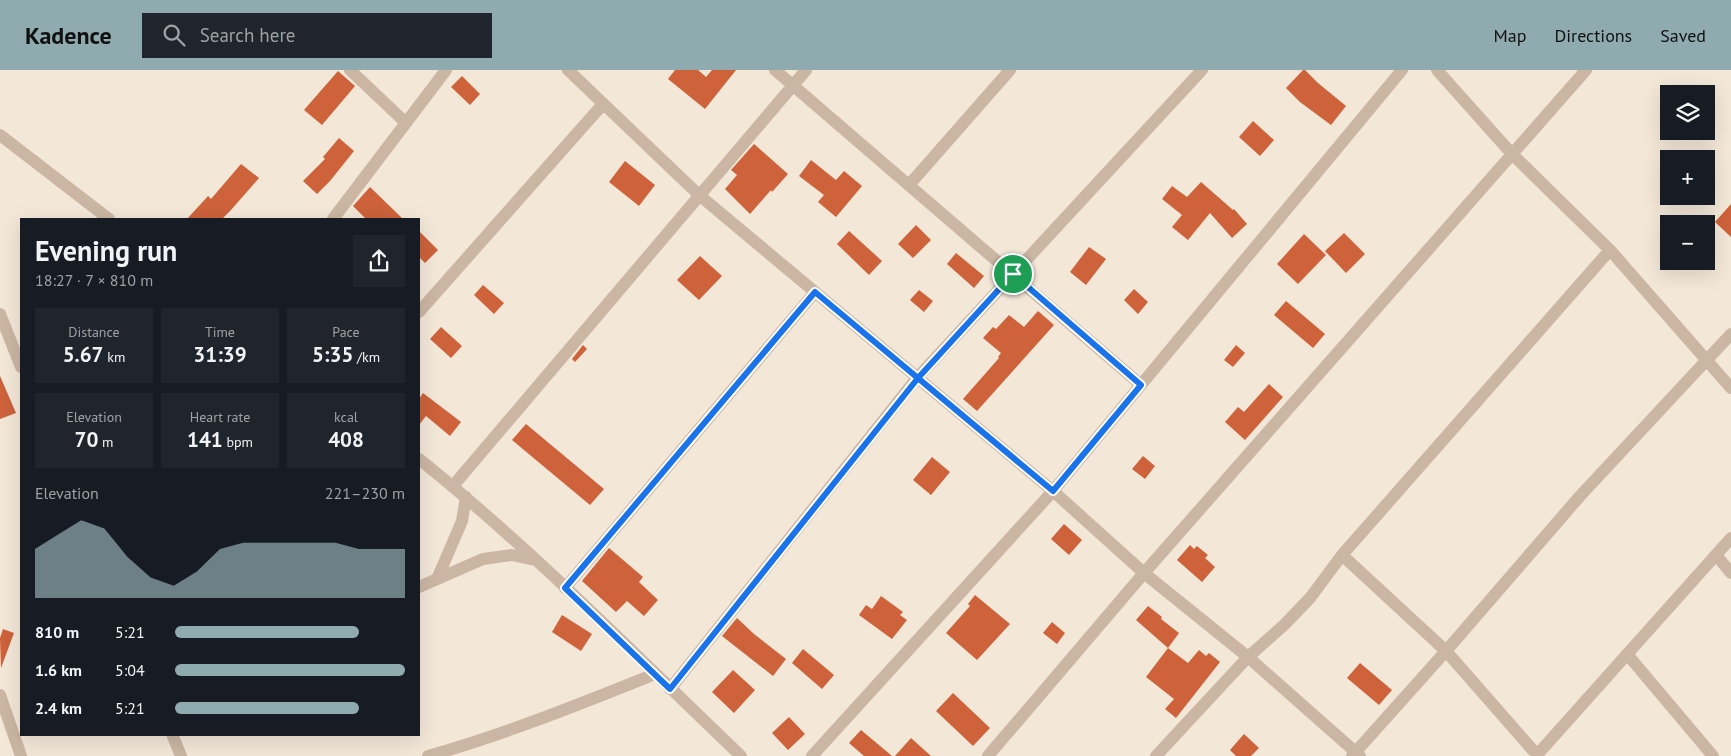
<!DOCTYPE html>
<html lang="en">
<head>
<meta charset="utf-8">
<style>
	:root { --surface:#171b24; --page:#20242c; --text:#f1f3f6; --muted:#9ea1a6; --accent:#90abb0 }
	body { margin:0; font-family:"PT Sans",sans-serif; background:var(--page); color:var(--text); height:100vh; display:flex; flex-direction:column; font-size:19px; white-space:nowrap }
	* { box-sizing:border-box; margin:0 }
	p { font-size:16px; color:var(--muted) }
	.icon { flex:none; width:28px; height:28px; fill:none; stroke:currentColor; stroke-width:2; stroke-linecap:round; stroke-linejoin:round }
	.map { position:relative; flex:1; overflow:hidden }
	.side { position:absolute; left:20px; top:148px; width:400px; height:518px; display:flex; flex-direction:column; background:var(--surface); border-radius:0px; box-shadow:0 5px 20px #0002 }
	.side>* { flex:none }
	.fabs { position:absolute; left:1660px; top:15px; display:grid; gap:10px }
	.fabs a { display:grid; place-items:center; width:55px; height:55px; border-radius:0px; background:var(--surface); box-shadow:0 5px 20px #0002; font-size:25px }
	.pin { position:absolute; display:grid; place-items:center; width:42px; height:42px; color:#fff; margin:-21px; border:2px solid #fff; border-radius:50%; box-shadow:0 1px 5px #0007 }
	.round { display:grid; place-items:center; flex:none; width:52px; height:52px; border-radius:0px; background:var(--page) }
	.overview { display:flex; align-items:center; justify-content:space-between; height:85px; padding:0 15px }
	h1 { font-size:28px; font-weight:600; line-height:38px }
	.figures { display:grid; grid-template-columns:repeat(3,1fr); gap:8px; height:85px; padding:5px 15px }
	.figures div { display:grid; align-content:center; border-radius:0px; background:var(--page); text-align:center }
	.figures b { font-size:21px; font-weight:600 }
	.figures small { font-size:14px; font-weight:400 }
	.figures p { font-size:14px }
	.chart { height:140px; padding:10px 15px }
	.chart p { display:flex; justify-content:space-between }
	.chart svg { width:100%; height:90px; margin-top:5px; fill:var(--accent); opacity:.7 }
	ul { padding:0 15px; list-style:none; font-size:16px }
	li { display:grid; grid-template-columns:80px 60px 1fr; align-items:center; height:38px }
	li i { height:12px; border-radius:6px; background:var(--accent) }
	header { display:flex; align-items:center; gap:30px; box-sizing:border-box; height:70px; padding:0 25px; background:var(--accent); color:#111 }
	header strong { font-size:24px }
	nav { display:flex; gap:28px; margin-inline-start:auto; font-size:18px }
	.search { width:350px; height:45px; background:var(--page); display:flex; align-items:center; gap:12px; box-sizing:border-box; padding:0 18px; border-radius:0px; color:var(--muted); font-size:19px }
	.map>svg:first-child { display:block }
</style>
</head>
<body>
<header>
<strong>Kadence</strong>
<div class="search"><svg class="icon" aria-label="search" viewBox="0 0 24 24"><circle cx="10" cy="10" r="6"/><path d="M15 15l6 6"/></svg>Search here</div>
<nav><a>Map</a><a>Directions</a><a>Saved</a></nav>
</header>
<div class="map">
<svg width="1731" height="686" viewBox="0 0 1731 686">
	<rect width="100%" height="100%" fill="#f3e7d8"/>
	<path fill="#cd623b" d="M 675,0 L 698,0 L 706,7 L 712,0 L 736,0 L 705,39 L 668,9 Z
		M 1303,0 L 1305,0 L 1318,13 L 1346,36 L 1331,55 L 1300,32 L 1286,18 Z
		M 338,1 L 355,16 L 322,55 L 304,40 Z
		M 462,6 L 480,24 L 470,35 L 451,17 Z
		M 1253,51 L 1274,70 L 1260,86 L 1239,67 Z
		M 339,68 L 354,81 L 330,111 L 317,124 L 303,111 L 325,89 L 323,87 Z
		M 754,74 L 788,104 L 772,122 L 771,120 L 750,144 L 725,119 L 737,105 L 731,100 Z
		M 811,90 L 836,110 L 844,101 L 862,116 L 836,147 L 818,132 L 824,125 L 799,106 Z
		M 625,91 L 655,115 L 639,136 L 609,112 Z
		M 241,94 L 259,108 L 231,140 L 222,149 L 187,149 L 208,126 L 211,129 Z
		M 1201,112 L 1233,140 L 1234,139 L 1247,154 L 1232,168 L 1210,143 L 1188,170 L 1172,157 L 1182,145 L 1162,129 L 1172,116 L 1187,127 Z
		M 370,117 L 403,149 L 366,149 L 353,136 Z
		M 1731,134 L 1731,167 L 1715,152 Z
		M 916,155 L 931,170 L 913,188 L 898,174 Z
		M 419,161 L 438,180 L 425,193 L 419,187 Z
		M 849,161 L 882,191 L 869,205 L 837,174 Z
		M 1344,163 L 1365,184 L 1346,203 L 1325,181 Z
		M 1304,164 L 1326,185 L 1298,214 L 1277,194 Z
		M 1089,177 L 1106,189 L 1086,215 L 1070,202 Z
		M 956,183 L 984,206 L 974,218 L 947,194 Z
		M 700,186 L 722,206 L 699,230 L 677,210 Z
		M 483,215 L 504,233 L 494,244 L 474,225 Z
		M 1134,219 L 1148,232 L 1138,244 L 1124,230 Z
		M 919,220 L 933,231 L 924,242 L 910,230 Z
		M 1286,231 L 1325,264 L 1313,278 L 1274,245 Z
		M 1038,241 L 1054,255 L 977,341 L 963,329 L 999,288 L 998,287 L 1001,283 L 983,268 L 993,257 L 996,259 L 1009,245 L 1024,257 Z
		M 441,257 L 462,276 L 451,288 L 430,269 Z
		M 583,275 L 587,279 L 575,292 L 572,289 Z
		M 1236,275 L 1245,283 L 1233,297 L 1224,290 Z
		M 0,306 L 16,343 L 0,349 Z
		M 1269,314 L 1283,327 L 1245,370 L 1225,352 L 1238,337 L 1244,342 Z
		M 423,323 L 461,352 L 450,366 L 426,346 L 419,355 L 419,329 Z
		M 526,354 L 604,419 L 590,435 L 512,370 Z
		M 1143,386 L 1155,396 L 1145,409 L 1132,399 Z
		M 932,387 L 950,402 L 931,425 L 913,410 Z
		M 1064,454 L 1082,470 L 1069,485 L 1051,469 Z
		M 1190,475 L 1194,479 L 1197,476 L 1208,485 L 1205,488 L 1215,497 L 1202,512 L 1177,490 Z
		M 609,478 L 643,507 L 639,512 L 658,530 L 644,546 L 627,531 L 616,542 L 582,511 Z
		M 975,525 L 1010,554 L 977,590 L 946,563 L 970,536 L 968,534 Z
		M 881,526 L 903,542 L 900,545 L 907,550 L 892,569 L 859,545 L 866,535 L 872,539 Z
		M 1148,536 L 1162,547 L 1161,549 L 1179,563 L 1168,578 L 1136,550 Z
		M 562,545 L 592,564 L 581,581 L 552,562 Z
		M 737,548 L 754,564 L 786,589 L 773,606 L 722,566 Z
		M 1052,552 L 1065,563 L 1057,574 L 1043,563 Z
		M 3,559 L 14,563 L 1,598 L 0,568 Z
		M 1168,578 L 1188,593 L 1199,580 L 1206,586 L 1209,583 L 1220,592 L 1176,648 L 1165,639 L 1174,629 L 1146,607 Z
		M 803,579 L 834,605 L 822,619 L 792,593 Z
		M 1360,593 L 1392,620 L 1379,635 L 1347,608 Z
		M 733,600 L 755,620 L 734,643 L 712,622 Z
		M 953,623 L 990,658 L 973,676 L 936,641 Z
		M 789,647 L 805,664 L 788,680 L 772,663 Z
		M 861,660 L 892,686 L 864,686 L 849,673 Z
		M 1244,664 L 1259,678 L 1251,686 L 1236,686 L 1230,680 Z
		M 911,668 L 931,686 L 895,686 Z"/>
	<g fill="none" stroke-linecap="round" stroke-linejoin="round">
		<path stroke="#cbb6a3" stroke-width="12" d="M 350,0 L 406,53
			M 568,0 L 699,125 L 1053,421 L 1144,503 L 1248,587 L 1360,686
			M 775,0 L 1141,315
			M 1437,0 L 1512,84 L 1610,180 L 1731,318
			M 0,65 L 109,149
			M 909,115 L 1010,0
			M 333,149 L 446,0
			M 419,242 L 603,34
			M 0,244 L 21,297
			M 419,389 C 533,480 636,586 741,686
			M 453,416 L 806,0
			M 1342,485 L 1446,581 L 1538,686
			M 1716,485 L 1731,503
			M 437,509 L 462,451 L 466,427
			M 419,517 L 483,489 L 512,485 L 535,490
			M 565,518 L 815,222
			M 1627,584 L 1713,686
			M 670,619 L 917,308 L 1202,0
			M 0,625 L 21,686
			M 172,664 L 181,686
			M 1537,685 L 1731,468
			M 428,686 C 506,664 580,634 655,604
			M 812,686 L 1053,421 L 1402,0
			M 988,686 L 1144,503 L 1586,0
			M 1156,686 L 1248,587 L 1284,555 L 1310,528 L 1342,485 L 1610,180
			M 1352,686 L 1446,581 L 1580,426 L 1731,264"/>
	</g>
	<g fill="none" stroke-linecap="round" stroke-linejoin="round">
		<g stroke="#fff" stroke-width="10">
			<path id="route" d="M 1013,204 L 918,308 L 670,619 L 565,518 L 815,222 L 1053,421 L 1141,315 L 1013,204"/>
		</g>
		<use href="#route" stroke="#1a73e8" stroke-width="6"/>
	</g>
</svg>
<div class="fabs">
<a><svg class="icon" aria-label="layers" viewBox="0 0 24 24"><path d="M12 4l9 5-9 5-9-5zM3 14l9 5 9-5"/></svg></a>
<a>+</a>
<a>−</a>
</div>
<div class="pin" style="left:1013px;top:204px;background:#1e9e55"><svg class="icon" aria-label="arrive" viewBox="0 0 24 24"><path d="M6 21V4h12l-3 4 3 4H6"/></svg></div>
<section class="side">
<div class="overview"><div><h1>Evening run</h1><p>18:27 · 7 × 810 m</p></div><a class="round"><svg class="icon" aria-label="share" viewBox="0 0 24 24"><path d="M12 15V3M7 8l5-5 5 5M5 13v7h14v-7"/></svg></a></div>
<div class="figures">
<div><p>Distance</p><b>5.67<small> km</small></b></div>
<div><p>Time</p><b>31:39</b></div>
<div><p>Pace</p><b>5:35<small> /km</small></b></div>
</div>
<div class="figures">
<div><p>Elevation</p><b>70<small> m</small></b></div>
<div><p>Heart rate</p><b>141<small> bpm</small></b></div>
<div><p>kcal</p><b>408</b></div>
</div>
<div class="chart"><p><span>Elevation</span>221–230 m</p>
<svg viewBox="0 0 160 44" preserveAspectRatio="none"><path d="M0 44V20L10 13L20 6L30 10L40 24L50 34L60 38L70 31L80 20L90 17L100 17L110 17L120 17L130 17L140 20L150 20L160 20V44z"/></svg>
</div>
<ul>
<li><b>810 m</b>5:21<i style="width:80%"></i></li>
<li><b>1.6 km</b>5:04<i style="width:100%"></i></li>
<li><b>2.4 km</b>5:21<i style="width:80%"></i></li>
</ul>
</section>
</div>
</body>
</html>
